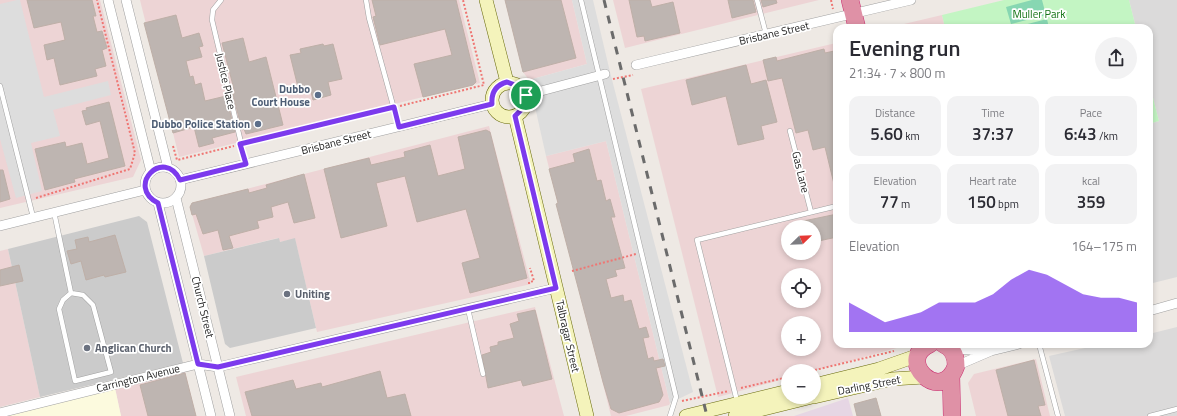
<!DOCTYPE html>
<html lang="en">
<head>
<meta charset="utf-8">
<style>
	:root { --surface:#fff; --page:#f2f2f3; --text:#2b2b33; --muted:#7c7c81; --accent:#7c3aed }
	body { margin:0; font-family:"Titillium Web",sans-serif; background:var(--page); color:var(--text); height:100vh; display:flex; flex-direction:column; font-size:15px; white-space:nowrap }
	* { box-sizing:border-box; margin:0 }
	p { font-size:13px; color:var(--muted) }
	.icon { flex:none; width:22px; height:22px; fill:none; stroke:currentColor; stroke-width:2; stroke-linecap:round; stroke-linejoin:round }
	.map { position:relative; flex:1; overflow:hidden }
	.sheet { position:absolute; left:833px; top:24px; width:320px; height:324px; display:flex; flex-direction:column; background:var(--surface); border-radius:12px; box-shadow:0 2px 6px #0003 }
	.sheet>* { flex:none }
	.needle { width:26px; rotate:67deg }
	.tools { position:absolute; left:781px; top:220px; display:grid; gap:8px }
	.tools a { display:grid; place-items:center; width:40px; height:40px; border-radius:50%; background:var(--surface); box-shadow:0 2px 6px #0003; font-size:20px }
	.pin { position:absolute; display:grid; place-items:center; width:34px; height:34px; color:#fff; margin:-17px; border:2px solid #fff; border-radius:50%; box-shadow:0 1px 4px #0007 }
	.round { display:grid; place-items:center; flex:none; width:42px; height:42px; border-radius:21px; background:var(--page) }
	.summary { display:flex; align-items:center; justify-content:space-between; height:68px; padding:0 16px }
	h1 { font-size:22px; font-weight:600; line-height:30px }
	.metrics { display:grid; grid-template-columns:repeat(3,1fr); gap:6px; height:68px; padding:4px 16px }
	.metrics div { display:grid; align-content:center; border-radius:10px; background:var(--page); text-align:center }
	.metrics b { font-size:17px; font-weight:600 }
	.metrics small { font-size:11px; font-weight:400 }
	.metrics p { font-size:11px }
	.chart { height:112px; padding:8px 16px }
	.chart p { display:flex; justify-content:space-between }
	.chart svg { width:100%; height:72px; margin-top:4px; fill:var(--accent); opacity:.7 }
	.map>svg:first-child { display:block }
</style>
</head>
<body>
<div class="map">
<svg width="1177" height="416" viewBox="0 0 1177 416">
	<rect width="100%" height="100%" fill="#eee9e4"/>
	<path fill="#dbdada" d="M 1129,0 L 1177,0 L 1177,277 L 1149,284 L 1149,124 L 1159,121 L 1149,82 L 1149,28 L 1136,28 Z
		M 1177,327 L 1177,416 L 1065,416 L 1049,356 L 1103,344 L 1149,344 L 1149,334 Z"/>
	<path fill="#edd4d5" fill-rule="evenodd" d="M 0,0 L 100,0 L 141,160 L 133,177 L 0,208 Z
		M 140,0 L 459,0 L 480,83 L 179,157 Z
		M 505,0 L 572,0 L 587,64 L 529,80 L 523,72 Z
		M 613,0 L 819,0 L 625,48 Z
		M 942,15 L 945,28 L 887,28 Z
		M 836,43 L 837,344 L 911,344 L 813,371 L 788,371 L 788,378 L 718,397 L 641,89 ZM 788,227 L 814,227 L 814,253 L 788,253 ZM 788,275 L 814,275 L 814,301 L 788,301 ZM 788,323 L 814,323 L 814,349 L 788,349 Z
		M 489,126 L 531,284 L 317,332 L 295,239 L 280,242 L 278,238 L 204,256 L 190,207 L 192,203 Z
		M 606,141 L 670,403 L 669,405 L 626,416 L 611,416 L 546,156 Z
		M 8,249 L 40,397 L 0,407 L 0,251 Z
		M 535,307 L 564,416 L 246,416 L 236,377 Z
		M 1036,359 L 1050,416 L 976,416 L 968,383 L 974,374 Z
		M 185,371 L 196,416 L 121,416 L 115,388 Z"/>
	<path fill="#e6d6e4" d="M 848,398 L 853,416 L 794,416 Z"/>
	<path fill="#fcfade" d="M 115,388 L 121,416 L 7,416 Z"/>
	<path fill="#cbcbcb" d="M 139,216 L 147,222 L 183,363 L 40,397 L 8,249 Z
		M 279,238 L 280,242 L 295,238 L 316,328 L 230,348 L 225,344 L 204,256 Z"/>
	<path fill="#c3f5c3" d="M 1004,0 L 1129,0 L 1136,28 L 945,28 L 942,15 Z
		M 1149,82 L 1159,121 L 1149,124 Z"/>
	<path fill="#87d7b2" d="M 1032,0 L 1042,0 L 1046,15 L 1011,24 L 1006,7 Z
		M 1047,19 L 1049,28 L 1012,28 Z"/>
	<path fill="#ddd" d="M 17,0 L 20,0 L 44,97 L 108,81 L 111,95 L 53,110 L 60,136 L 31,143 L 42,191 L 16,198 L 0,139 L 0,4 Z
		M 572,0 L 593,0 L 610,72 L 693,392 L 670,403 L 606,141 L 546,156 L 529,80 L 587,64 Z"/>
	<path fill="#beb5b1" stroke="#beafa7" d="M 27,0 L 92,0 L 96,16 L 93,16 L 97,32 L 102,31 L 107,48 L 102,50 L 106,66 L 95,69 L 97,76 L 60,85 L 54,58 L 47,60 L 44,45 L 65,40 L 61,22 L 34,28 Z
		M 372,0 L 456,0 L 476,82 L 473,85 L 423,97 L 414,64 L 452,55 L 445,29 L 380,45 L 373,17 L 376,16 Z
		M 505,0 L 561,0 L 576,58 L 523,72 Z
		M 629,0 L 650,0 L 652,7 L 673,2 L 680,33 L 645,41 L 644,36 L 637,37 Z
		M 728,0 L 753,0 L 756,12 L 732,18 Z
		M 761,0 L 776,0 L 777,3 L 763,7 Z
		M 176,15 L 182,38 L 199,33 L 203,46 L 199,47 L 202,57 L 186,61 L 190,77 L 193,76 L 195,85 L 201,83 L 205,101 L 226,96 L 235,132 L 212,138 L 214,143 L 199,147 L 194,127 L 173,133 L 144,23 Z
		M 243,38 L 249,62 L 266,57 L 283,125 L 246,134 L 244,129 L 242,130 L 233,94 L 235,93 L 222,43 Z
		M 323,44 L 324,46 L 333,44 L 342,79 L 328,82 L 331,95 L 313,100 L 310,88 L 299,91 L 290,55 L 301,53 L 300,49 Z
		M 824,49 L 825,53 L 834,51 L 837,62 L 837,184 L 834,184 L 825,147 L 813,150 L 808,130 L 796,133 L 782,78 L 768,81 L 763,60 L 776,57 L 777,61 Z
		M 746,65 L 751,84 L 766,80 L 777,122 L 761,126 L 764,139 L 738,145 L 726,96 L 692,105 L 686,80 Z
		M 109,102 L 125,166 L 74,179 L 75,182 L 45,190 L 35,149 L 65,142 L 66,147 L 82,143 L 87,164 L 109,158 L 100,121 L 86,125 L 82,111 L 87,110 L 86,108 Z
		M 486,130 L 490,132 L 527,278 L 470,293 L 462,263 L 480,258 L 466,209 L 417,222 L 405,176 L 376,183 L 387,226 L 341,238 L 324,169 L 369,158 L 371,165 L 405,157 L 404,152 L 430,145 L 438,176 L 465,169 L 458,137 Z
		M 589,149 L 597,181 L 601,180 L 606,201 L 610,199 L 615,217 L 611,217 L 625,268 L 615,270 L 617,276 L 606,279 L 611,298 L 623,295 L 624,302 L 631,300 L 639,329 L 646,327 L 649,337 L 643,338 L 648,359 L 653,357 L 654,361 L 663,359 L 665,366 L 656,368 L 663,395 L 659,402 L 619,413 L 611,409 L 603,382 L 556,204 L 558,203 L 549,169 L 575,162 L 573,154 Z
		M 0,170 L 3,170 L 10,199 L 0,202 Z
		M 304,174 L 315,218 L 294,223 L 288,202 L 271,207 L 273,217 L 257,221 L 259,228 L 229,236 L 233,248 L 223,250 L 218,230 L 203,234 L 196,214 L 192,215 L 190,207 L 192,203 L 248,189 L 249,193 L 267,188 L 266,185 Z
		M 837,214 L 837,237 L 814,242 L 814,227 L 795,227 L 794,223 Z
		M 115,235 L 126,272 L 105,277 L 104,275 L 86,280 L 81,261 L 71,264 L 67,251 L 77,249 L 75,240 L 88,237 L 89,242 Z
		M 19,265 L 23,281 L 0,286 L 0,270 Z
		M 535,310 L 552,379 L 523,386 L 521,380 L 488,388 L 482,355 L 491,352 L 490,347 L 498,345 L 498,342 L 514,338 L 510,324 L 519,321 L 517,314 Z
		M 1034,360 L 1045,405 L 1038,406 L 1041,416 L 1008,416 L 996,370 Z
		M 380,371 L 387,398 L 405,394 L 411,416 L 252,416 L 245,392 L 293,380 L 296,389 L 321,383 L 322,387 Z
		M 185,373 L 196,416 L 148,416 L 140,385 Z
		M 876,398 L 881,416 L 857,416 L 854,404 Z"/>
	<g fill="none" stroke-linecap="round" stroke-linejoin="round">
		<g stroke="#a1a1a1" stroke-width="5.5">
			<path id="lane" d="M 221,0 L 213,10 L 212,20 L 246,164
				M 366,0 L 369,18 L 399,127
				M 581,0 L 676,397 L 670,416
				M 757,0 L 766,34
				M 0,86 L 33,217
				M 790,131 L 811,212
				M 54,212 L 71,293 L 83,295 L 93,305 L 111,372 L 75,381 L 59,309 L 63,300 L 71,293
				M 468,309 L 483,374
				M 1039,344 L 1058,416
				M 737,401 L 697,240 L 837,206
				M 1150,416 L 1177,409"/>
		</g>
		<g stroke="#a1a1a1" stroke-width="10">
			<path id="street" d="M 108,0 L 151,172
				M 126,0 L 168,168
				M 636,65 L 911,0
				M 526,95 L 605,74
				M145 185a18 18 0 1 1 36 0a18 18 0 1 1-36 0Z
				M 180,180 L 492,104
				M 176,198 L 230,416
				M 158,203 L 211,416
				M 0,226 L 145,190
				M 1149,311 L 1177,303
				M 951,349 L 988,351
				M 956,366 L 991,351 L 1019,344
				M 0,413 L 198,364 L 218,367 L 556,288"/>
		</g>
		<g stroke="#696b0d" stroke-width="14">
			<path id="secondary" d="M 486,0 L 507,82
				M492 100a17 17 0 1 1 34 0a17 17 0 1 1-34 0Z
				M 515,116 L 587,416
				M 814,385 L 879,369 L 919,355
				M 814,397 L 892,379 L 924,377
				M 686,416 L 788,391
				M 735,416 L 812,397"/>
		</g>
		<g stroke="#cb3172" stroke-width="18">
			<path id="highway" d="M 850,0 L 857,28
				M 930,344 C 894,360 942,406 956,366 C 956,356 953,348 943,344
				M 951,375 L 952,416"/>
		</g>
		<path stroke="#ef7673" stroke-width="2" stroke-dasharray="2 2" stroke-linecap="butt" d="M 831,0 L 833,9
			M 613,79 L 633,75
			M 400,106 L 484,85 L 463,0
			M 248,142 L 388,108
			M 173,146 L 177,160 L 234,146
			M 36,198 L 130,169 L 135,153 L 97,0
			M 572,271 L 636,254
			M 529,284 L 529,282 L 534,281 L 530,268
			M 811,371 L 894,351
			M 741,388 L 788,377
			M 682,401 L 729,391"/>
		<use href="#lane" stroke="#fff" stroke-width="4.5"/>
		<use href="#street" stroke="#fff" stroke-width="9"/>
		<use href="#secondary" stroke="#f4f3bb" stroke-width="13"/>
		<use href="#highway" stroke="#df91a6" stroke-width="17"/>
		<path stroke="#6b6b6b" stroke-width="3" stroke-dasharray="8 8" stroke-linecap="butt" d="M 604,0 L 707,416"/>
	</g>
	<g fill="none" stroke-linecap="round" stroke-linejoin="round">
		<g stroke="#fff" stroke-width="8">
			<path id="route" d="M 507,82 L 520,87 L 526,95 L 524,107 L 515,116 L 556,288 L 218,367 L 198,364 L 158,203 C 125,186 164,147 180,180 L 246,164 L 240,144 L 394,107 L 399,127 L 492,104 C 491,92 496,85 507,82 Z"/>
		</g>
		<use href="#route" stroke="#7c3aed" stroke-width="5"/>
	</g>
	<g fill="#5c6f8a" stroke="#fff" stroke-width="1.5">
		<circle cx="318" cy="95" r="4"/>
		<circle cx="258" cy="124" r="4"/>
	</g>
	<g fill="#6b7280" stroke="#fff" stroke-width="1.5">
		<circle cx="287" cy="294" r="4"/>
		<circle cx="87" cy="348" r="4"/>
	</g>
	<g text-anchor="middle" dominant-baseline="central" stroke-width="3.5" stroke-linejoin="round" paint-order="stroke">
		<g font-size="11" fill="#137314" stroke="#fff">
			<text x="1039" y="14">Muller Park</text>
		</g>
		<g font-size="11" fill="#1d1d1d" stroke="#fff">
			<text transform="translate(774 33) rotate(-13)">Brisbane Street</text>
			<text transform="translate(226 81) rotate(77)">Justice Place</text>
			<text transform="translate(336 142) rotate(-14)">Brisbane Street</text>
			<text transform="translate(801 172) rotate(76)">Gas Lane</text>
			<text transform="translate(203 307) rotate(76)">Church Street</text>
			<text transform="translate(568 336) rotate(77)">Talbragar Street</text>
			<text transform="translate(138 378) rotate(-14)">Carrington Avenue</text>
			<text transform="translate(869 385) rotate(-11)">Darling Street</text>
		</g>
		<g font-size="11" font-weight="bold" fill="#4e5e75" stroke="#fff" text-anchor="end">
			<text x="310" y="89">Dubbo<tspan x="310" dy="13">Court House</tspan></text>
			<text x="250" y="124">Dubbo Police Station</text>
		</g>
		<g font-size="11" font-weight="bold" fill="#5b616d" stroke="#fff" text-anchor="start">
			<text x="295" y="294">Uniting</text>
			<text x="95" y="348">Anglican Church</text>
		</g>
	</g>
</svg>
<div class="tools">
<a><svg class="needle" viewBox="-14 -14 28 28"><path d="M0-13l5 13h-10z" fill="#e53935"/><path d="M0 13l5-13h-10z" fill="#7c7c81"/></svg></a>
<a><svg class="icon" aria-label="locate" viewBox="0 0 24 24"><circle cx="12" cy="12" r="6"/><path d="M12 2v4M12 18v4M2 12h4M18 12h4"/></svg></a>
<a>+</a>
<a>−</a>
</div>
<div class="pin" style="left:526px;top:95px;background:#1e9e55"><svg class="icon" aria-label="arrive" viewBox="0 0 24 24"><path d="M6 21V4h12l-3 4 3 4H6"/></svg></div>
<section class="sheet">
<div class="summary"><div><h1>Evening run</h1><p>21:34 · 7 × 800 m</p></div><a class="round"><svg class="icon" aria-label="share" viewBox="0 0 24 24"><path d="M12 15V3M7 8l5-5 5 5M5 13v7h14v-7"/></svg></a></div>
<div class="metrics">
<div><p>Distance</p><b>5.60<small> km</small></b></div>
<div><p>Time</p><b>37:37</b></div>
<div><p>Pace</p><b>6:43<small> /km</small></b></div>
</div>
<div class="metrics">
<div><p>Elevation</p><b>77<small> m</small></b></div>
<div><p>Heart rate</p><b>150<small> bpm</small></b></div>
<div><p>kcal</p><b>359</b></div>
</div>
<div class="chart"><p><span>Elevation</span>164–175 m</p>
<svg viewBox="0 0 160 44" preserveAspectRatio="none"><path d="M0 44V26L10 32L20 38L30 35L40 32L50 26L60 26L70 26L80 21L90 12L100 6L110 9L120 15L130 21L140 23L150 23L160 26V44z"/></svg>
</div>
</section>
</div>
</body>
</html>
